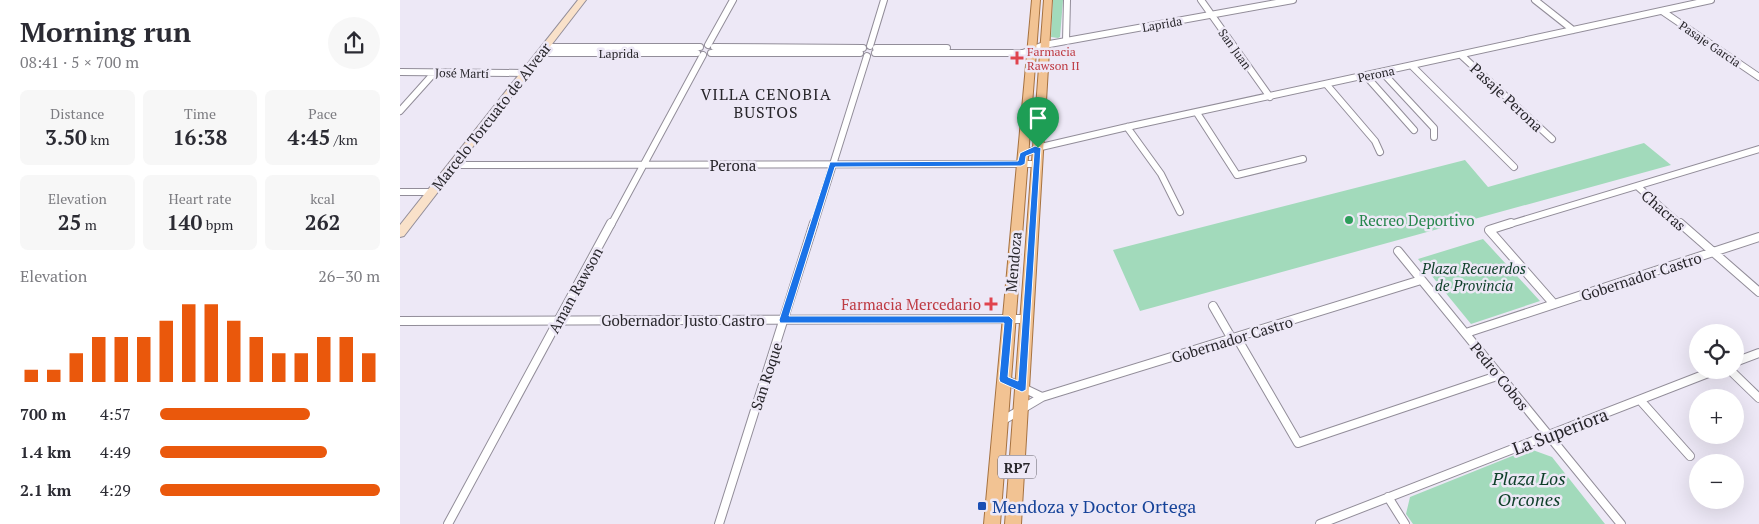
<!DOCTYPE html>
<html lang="en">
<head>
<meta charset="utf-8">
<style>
	:root { --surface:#fff; --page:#f7f7f7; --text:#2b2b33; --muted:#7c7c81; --accent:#ea580c }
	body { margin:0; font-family:"PT Serif",serif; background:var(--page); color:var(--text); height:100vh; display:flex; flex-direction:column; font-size:19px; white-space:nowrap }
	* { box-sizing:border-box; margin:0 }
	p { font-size:16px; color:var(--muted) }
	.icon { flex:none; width:28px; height:28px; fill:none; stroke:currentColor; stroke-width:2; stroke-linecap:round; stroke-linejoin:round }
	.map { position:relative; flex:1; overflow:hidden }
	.drawer { display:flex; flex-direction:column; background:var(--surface); width:400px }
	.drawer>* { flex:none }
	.buttons { position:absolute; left:1289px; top:324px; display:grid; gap:10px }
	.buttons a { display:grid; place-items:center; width:55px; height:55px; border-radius:50%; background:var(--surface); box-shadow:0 5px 20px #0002; font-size:25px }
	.pin { position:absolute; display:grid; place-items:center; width:42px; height:42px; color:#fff; margin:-51px -21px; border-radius:50% 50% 50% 0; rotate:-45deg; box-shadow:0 0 5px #0007 }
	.pin .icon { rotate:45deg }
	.round { display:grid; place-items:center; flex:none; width:52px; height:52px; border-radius:26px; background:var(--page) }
	.head { display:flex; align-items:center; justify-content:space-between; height:85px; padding:0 20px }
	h1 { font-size:28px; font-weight:800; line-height:38px }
	.stats { display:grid; grid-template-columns:repeat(3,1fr); gap:8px; height:85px; padding:5px 20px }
	.stats div { display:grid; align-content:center; border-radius:8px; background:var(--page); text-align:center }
	.stats b { font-size:21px; font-weight:800 }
	.stats small { font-size:14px; font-weight:400 }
	.stats p { font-size:14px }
	.chart { height:140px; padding:10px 20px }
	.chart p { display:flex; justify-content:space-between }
	.chart svg { width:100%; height:90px; margin-top:5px; stroke:var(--accent); stroke-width:6 }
	ul { padding:0 20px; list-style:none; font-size:16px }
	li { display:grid; grid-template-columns:80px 60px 1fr; align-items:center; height:38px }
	li i { height:12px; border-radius:6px; background:var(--accent) }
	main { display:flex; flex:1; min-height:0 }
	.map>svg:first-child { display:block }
</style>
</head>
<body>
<main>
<section class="drawer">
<div class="head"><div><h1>Morning run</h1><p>08:41 · 5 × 700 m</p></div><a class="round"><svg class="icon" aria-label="share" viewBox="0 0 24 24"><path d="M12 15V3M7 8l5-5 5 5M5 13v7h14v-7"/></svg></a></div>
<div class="stats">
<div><p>Distance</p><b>3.50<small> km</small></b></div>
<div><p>Time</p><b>16:38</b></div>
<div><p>Pace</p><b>4:45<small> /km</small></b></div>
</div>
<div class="stats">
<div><p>Elevation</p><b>25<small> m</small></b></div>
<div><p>Heart rate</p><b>140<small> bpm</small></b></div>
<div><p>kcal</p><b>262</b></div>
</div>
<div class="chart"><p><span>Elevation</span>26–30 m</p>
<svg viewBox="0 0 160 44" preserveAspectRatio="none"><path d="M5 44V38M15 44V38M25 44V30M35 44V22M45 44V22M55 44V22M65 44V14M75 44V6M85 44V6M95 44V14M105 44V22M115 44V30M125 44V30M135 44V22M145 44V22M155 44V30"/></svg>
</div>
<ul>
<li><b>700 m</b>4:57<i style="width:68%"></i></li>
<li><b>1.4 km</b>4:49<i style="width:76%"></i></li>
<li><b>2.1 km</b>4:29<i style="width:100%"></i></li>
</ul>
</section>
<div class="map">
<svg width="1359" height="524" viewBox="0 0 1359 524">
	<rect width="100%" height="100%" fill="#ede8f6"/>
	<path fill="#a2dabb" d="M 653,0 L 663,0 L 660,37 L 658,38 L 651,37 Z
		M 1244,143 L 1271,165 L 740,311 L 713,250 L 1065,160 L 1088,187 Z
		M 1083,239 L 1140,301 L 1071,324 L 1018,259 Z
		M 1130,449 L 1152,457 L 1205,524 L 1013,524 L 1006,514 L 1010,497 Z"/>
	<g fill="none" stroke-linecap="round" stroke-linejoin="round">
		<g stroke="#928d99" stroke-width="8">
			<path id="street-far1" d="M 801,0 L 870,97
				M 1135,0 L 1173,30
				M 1262,11 L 1359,77
				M 666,41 L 667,0
				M 308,45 L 333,0
				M 470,46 L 484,0
				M 145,47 L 300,47
				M 314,47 L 463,48
				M 476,48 L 547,48
				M 141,53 L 297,53
				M 311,53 L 460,53
				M 475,53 L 623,53 L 644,45 L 893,0
				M 1061,55 L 1152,139
				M 1012,66 L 1114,167
				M 0,72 L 124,73
				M 982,72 L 1034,128 L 1034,137
				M 966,76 L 1014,130
				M 927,85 L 975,141 L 980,152
				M 0,111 L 35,72
				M 797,113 L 837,175 L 903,159
				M 727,127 L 761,174 L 780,212
				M 622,155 L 641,147 L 727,127 L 1311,0
				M 52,165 L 637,164
				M 1237,186 L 1281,225
				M 0,192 L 32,192
				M 211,225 L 303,55
				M 414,225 L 467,56
				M 1107,225 L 1359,149"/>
		</g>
		<g stroke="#928d99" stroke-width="10">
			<path id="street" d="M 1111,223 L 1089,230 L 1154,304
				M 1280,223 L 1359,292
				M 998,251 L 1221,524
				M 813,306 L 832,339
				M 0,321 L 627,319
				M 1066,333 L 1359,237
				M 837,338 L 898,443 L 1100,375
				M 1335,362 L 1359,353
				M 1330,370 L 1359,398
				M 604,379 L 642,397
				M 1240,400 L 1290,456
				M 600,422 L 642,397 L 1021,280
				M 988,497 L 1005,524
				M 48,524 L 211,223
				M 319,524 L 414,223
				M 920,524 L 1316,370"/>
		</g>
		<g stroke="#928d99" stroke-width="2">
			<path id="secondary" d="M 178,0 L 186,0 L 4,236 L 0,237 L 0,225 Z"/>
		</g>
		<g stroke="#a67240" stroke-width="2">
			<path id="primary" d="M 632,0 L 640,0 L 600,524 L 584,524 Z
				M 644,0 L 652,0 L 621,524 L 605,524 Z"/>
		</g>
		<use href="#street-far1" stroke="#fff" stroke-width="6"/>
		<use href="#street" stroke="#fff" stroke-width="8"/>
		<use href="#secondary" fill="#f9e1c9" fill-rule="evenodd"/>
		<use href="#primary" fill="#f2c393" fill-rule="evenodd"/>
	</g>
	<path fill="#1a73e8" stroke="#fff" fill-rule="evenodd" d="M 635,146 L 641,148 L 626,390 L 622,392 L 600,382 L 599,379 L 604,323 L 380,323 L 379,320 L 430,162 L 618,161 L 620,153 ZM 634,153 L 618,381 L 608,377 L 613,320 L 609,316 L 389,316 L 435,167 L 621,166 L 625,164 L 626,156 Z"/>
	<g fill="#e0444e" stroke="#ede8f6" stroke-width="2">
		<path d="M614.5 50.5h5v5h5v5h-5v5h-5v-5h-5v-5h5z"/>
		<path d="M588.5 296.5h5v5h5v5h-5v5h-5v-5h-5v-5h5z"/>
	</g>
	<circle fill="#2e9e5b" stroke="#ede8f6" stroke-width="2" cx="949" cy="220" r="5"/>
	<rect fill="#1a4fb4" stroke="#ede8f6" stroke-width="2" x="577" y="501" width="10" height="10" rx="2.5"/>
	<g text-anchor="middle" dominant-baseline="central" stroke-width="5" stroke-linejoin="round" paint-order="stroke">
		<g font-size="12" fill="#28262b" stroke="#ede8f6">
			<text transform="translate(762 24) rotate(-10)">Laprida</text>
			<text transform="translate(1310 44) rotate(34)">Pasaje Garcia</text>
			<text transform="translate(835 49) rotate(54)">San Juan</text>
			<text x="219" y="53">Laprida</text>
			<text transform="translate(62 73) rotate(1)">José Martí</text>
			<text transform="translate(976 74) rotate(-12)">Perona</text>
		</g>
		<g font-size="12" fill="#be3a42" stroke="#ede8f6" text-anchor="start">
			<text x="627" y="51">Farmacia<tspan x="627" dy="14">Rawson II</tspan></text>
		</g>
		<rect fill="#ede8f6" stroke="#636068" stroke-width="1" x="598" y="455.5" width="38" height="23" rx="4"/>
		<g font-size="14" font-weight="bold" fill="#28262b">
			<text x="617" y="467">RP7</text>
		</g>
		<g font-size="15" fill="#28262b" stroke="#ede8f6">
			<text transform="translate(1107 97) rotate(43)">Pasaje Perona</text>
			<text transform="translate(91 116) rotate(-52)">Marcelo Torcuato de Alvear</text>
			<text x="333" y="165">Perona</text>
			<text transform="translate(1264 210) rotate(41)">Chacras</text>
			<text transform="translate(613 262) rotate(-85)">Mendoza</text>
			<text transform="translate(1241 276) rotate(-18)">Gobernador Castro</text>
			<text transform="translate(175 290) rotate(-61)">Aman Rawson</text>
			<text x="283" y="320">Gobernador Justo Castro</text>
			<text transform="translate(832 339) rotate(-17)">Gobernador Castro</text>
			<text transform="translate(366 376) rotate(-72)">San Roque</text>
			<text transform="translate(1100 376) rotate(51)">Pedro Cobos</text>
		</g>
		<g font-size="15" fill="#27864d" stroke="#ede8f6" text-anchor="start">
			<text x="959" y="220">Recreo Deportivo</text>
		</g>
		<g font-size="15" font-style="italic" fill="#0e3f29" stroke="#ede8f6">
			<text x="1074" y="268">Plaza Recuerdos<tspan x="1074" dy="17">de Provincia</tspan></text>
		</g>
		<g font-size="15" fill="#be3a42" stroke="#ede8f6" text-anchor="end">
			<text x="581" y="304">Farmacia Mercedario</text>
		</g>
		<g font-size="16" letter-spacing="1" fill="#28262b" stroke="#ede8f6">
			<text x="366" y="94">VILLA CENOBIA<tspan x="366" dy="18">BUSTOS</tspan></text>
		</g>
		<g font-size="18" fill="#28262b" stroke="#ede8f6">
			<text transform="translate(1160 431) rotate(-21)">La Superiora</text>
		</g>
		<g font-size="18" font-style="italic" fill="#0e3f29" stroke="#ede8f6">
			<text x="1129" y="478">Plaza Los<tspan x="1129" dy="21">Orcones</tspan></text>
		</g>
		<g font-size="18" fill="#164399" stroke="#ede8f6" text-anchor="start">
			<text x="592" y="506">Mendoza y Doctor Ortega</text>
		</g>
	</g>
</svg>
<div class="buttons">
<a><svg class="icon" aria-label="locate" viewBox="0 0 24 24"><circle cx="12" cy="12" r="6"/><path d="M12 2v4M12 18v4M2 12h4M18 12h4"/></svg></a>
<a>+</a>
<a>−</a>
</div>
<div class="pin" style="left:638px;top:148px;background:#1e9e55"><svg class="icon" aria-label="arrive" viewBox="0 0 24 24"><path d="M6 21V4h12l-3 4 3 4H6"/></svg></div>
</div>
</main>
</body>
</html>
